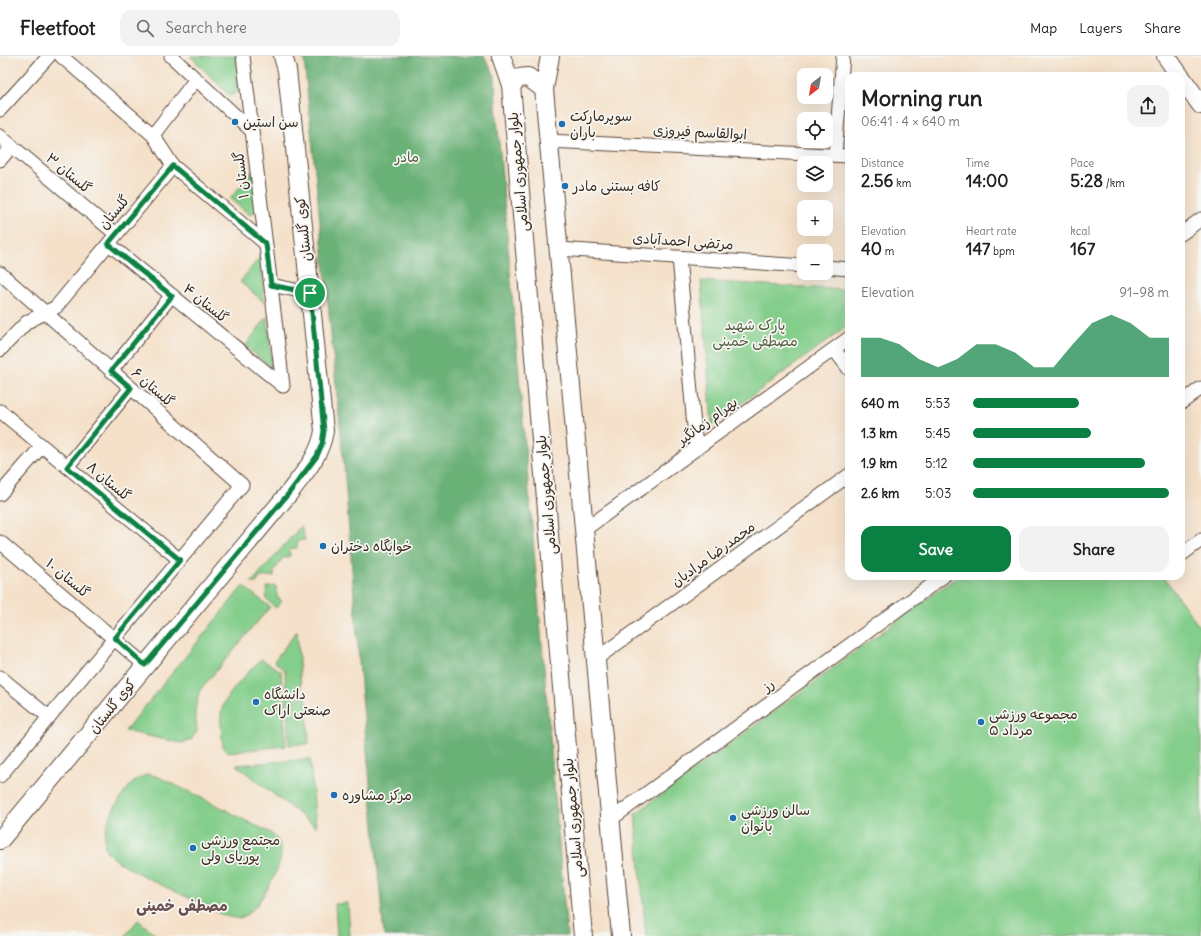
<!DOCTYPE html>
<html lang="en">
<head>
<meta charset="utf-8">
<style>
	:root { --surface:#fff; --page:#f2f2f2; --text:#202124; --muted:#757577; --line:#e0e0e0; --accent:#0b8043 }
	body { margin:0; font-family:Delius,"Playpen Sans Arabic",sans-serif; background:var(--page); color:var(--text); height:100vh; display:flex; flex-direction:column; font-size:15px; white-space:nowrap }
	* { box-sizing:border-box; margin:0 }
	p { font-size:13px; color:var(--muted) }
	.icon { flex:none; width:22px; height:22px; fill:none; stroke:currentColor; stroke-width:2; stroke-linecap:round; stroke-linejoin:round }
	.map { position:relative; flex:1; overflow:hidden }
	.drawer { position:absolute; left:845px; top:16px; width:340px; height:508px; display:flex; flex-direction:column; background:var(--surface); border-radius:12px; box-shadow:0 4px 16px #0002 }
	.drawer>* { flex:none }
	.needle { width:26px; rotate:211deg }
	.buttons { position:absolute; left:797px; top:12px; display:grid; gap:8px }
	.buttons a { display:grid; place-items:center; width:36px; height:36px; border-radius:8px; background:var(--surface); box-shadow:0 4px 16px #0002; font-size:20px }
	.pin { position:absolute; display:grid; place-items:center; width:34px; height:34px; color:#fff; margin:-17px; border:2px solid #fff; border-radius:50%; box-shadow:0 1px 4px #0007 }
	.round { display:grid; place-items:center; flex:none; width:42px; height:42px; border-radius:12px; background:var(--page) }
	.headline { display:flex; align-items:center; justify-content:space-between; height:68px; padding:0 16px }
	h1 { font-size:22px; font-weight:800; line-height:30px }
	.figures { display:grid; grid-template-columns:repeat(3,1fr); gap:6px; height:68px; padding:4px 16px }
	.figures div { display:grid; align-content:center }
	.figures b { font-size:17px; font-weight:800 }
	.figures small { font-size:11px; font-weight:400 }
	.figures p { font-size:11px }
	.chart { height:112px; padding:8px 16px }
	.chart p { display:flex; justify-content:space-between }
	.chart svg { width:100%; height:72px; margin-top:4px; fill:var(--accent); opacity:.7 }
	.primary-button { display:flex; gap:8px; margin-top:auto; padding:8px 16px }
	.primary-button a { flex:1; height:46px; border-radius:12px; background:var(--accent); color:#fff; font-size:16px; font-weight:800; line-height:46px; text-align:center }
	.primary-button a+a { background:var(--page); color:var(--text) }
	ul { padding:0 16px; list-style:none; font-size:13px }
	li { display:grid; grid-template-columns:64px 48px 1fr; align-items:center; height:30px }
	li i { height:10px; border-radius:5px; background:var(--accent) }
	header { display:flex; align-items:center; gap:24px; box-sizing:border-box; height:56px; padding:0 20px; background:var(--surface); border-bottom:1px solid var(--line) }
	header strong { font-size:19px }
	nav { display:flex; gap:22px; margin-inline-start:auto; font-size:14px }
	.search { width:280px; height:36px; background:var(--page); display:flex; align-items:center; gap:10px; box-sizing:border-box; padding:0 14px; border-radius:12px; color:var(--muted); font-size:15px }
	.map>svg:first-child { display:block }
</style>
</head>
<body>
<header>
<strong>Fleetfoot</strong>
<div class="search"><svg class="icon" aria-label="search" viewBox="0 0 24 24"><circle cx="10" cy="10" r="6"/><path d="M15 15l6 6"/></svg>Search here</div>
<nav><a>Map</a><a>Layers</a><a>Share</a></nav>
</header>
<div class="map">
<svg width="1201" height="880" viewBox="0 0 1201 880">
	<rect width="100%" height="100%" fill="#f6f6f2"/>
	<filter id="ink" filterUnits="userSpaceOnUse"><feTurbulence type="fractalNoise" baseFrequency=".025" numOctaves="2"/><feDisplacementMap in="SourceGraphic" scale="8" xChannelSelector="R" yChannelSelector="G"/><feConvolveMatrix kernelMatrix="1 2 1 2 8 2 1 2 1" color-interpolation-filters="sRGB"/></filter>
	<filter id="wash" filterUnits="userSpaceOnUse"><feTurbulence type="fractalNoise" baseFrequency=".012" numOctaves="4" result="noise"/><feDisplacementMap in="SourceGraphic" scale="16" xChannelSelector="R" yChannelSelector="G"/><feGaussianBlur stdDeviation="0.9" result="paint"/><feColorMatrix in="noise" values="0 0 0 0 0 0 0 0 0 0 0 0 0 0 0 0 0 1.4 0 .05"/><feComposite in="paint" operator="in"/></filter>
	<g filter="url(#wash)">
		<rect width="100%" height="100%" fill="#f5e1ca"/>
		<path fill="#84ce8b" stroke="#607c54" d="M 190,0 L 236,0 L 241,34 L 230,40 Z
			M 254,113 L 258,153 L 250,159 L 230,143 Z
			M 262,198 L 264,246 L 240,226 Z
			M 701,225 L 849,234 L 849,269 L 712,369 Z
			M 267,261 L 272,312 L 245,290 Z
			M 301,470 L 305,484 L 297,485 L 297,492 L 289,493 L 290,500 L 283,502 L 274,515 L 274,520 L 261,521 L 256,527 L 251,527 Z
			M 958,520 L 1163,520 L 1201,573 L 1201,880 L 646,880 L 635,758 Z
			M 243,530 L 270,551 L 200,634 L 195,654 L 197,675 L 191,684 L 181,687 L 125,675 Z
			M 276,530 L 277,541 L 282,545 L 276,552 L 266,543 L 267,531 Z
			M 297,575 L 301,635 L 297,640 L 286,634 L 285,615 L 274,605 Z
			M 261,603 L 281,615 L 286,690 L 228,696 L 223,691 C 222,680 220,668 221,657 C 224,639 248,617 261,603 Z
			M 286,637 L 288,637 L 297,644 L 303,637 L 306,637 L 309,688 L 289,689 Z
			M 310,703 L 316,771 L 236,709 Z
			M 149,718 L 159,721 C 189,736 220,750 250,767 C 259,771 270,775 276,782 C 281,788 282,797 280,805 C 276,820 256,859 239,862 C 228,864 210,852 200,847 C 184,840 111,807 106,794 C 101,781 109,761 115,751 C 124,737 132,722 149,718 Z
			M 348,847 L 350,880 L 337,880 L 335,848 Z
			M 138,864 L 157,880 L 125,880 Z"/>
		<path fill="#6bb177" stroke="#536e4a" d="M 306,0 L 484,0 L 495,20 L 496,50 L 567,880 L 384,880 L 360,618 L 344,410 L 304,3 Z"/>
	</g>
	<g filter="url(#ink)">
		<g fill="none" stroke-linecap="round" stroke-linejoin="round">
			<g stroke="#574538" stroke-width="15">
				<path id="street" d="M 61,0 L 153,79
					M 171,0 L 252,75
					M 243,0 L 283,330
					M 0,54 L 49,0
					M 0,80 L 116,178
					M 549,85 L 849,100
					M 835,99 L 843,0
					M 0,104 L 12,90
					M 173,110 L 266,188
					M 1181,178 L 1201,163
					M 109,188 L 283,330
					M 559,193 L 804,210
					M 679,201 L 696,393
					M 826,211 L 849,213
					M 0,217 L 242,429 L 0,720
					M 271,229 L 310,237
					M 834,293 L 849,313
					M 0,294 L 27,266 L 56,251 L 173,110 L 153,79 L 196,23
					M 111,315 L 172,239
					M 1181,347 L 1201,332
					M 0,355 L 180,504
					M 67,411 L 131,332
					M 0,438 L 42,390
					M 584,474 L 849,282
					M 0,486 L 145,609
					M 1181,499 L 1201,484
					M 596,603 L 849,419
					M 0,621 L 49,661
					M 610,764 L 944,520"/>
			</g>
			<g stroke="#574538" stroke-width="20">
				<path id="secondary" d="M 501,0 L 511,29 L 583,880
					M 550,0 L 544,33 L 621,880
					M 1166,0 L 1180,20
					M 1181,21 L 1201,49
					M 511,29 L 519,22 L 528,21 L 544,33
					M 0,784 L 289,437 C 304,417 320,400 324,375 L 287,14 L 283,0"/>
			</g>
			<use href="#street" stroke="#fff" stroke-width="13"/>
			<use href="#secondary" stroke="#fff" stroke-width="18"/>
		</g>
	</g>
	<g fill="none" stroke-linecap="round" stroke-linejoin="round" filter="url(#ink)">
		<g stroke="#fff" stroke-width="8">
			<path id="route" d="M 173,110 L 266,188 L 271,229 L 310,237 L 324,375 L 322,388 L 317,400 L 289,437 L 145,609 L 115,582 L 180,504 L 67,411 L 131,332 L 111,315 L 172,240 L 108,188 Z"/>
		</g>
		<use href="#route" stroke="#0b8043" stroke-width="5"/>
	</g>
	<g fill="#1f6fb2" stroke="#f6f6f2" stroke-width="1.5">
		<circle cx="235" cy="66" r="4"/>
		<circle cx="562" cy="68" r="4"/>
		<circle cx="565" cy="130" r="4"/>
		<circle cx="323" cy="490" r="4"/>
		<circle cx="256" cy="646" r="4"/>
		<circle cx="981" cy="666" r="4"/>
		<circle cx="334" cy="739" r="4"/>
		<circle cx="733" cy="762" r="4"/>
		<circle cx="193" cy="792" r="4"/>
	</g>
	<g text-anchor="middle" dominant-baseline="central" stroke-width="3.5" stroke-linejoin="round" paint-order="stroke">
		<g font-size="14" fill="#3b2a1e" stroke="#f6f6f2" text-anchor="start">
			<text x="570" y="60">سوپرمارکت<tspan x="570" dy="16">باران</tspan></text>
			<text x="243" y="66">سن استین</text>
			<text x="573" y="130">کافه بستنی مادر</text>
			<text x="331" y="490">خوابگاه دختران</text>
			<text x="264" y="638">دانشگاه<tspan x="264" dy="16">صنعتی اراک</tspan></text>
			<text x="989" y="658">مجموعه ورزشی<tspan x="989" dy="16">۵ مرداد</tspan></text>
			<text x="342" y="739">مرکز مشاوره</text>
			<text x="741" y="754">سالن ورزشی<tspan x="741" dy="16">بانوان</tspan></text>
			<text x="201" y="784">مجتمع ورزشی<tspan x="201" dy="16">پوریای ولی</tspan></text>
		</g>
		<g font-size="14" fill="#3b2a1e" stroke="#f6f6f2">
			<text transform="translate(700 76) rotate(3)">ابوالقاسم فیروزی</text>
			<text transform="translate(518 116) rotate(-95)">بلوار جمهوری اسلامی</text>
			<text transform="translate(69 117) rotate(40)">گلستان ۳</text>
			<text transform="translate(241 119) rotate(-97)">گلستان ۱</text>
			<text transform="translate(114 156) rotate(-50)">گلستان</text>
			<text transform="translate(303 173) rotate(-96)">کوی گلستان</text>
			<text transform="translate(683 185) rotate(4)">مرتضی احمدآبادی</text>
			<text transform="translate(206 247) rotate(39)">گلستان ۴</text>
			<text transform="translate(153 331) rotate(41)">گلستان ۶</text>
			<text transform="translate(707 365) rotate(-36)">بهرام زمانگیر</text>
			<text transform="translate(109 425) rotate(40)">گلستان ۸</text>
			<text transform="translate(546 439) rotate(-95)">بلوار جمهوری اسلامی</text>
			<text transform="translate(713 498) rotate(-36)">محمدرضا مرادیان</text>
			<text transform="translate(68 522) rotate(40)">گلستان ۱۰</text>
			<text transform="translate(768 629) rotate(-36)">رز</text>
			<text transform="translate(112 650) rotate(-51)">کوی گلستان</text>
			<text transform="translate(573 762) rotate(-95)">بلوار جمهوری اسلامی</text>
		</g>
		<g font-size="14" fill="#515b3f" stroke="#f6f6f2">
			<text x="407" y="101">مادر</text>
			<text x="755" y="269">پارک شهید<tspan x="755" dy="16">مصطفی خمینی</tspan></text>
		</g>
		<g font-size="15" font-weight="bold" fill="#6c4f50" stroke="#f6f6f2">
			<text x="182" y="849">مصطفی خمینی</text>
		</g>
	</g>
</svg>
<div class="buttons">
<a><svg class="needle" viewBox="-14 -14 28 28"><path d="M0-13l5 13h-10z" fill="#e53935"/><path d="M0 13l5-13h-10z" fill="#757577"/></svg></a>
<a><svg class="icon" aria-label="locate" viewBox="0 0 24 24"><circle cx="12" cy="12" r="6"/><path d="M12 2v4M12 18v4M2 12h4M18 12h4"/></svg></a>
<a><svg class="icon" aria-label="layers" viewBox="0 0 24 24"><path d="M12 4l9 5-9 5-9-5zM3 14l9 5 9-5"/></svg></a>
<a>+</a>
<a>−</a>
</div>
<div class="pin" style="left:310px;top:237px;background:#1e9e55"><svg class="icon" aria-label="arrive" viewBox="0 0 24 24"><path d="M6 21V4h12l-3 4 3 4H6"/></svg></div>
<section class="drawer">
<div class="headline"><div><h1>Morning run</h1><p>06:41 · 4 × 640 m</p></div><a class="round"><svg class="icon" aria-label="share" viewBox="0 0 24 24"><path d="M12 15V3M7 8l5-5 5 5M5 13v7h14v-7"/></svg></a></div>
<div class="figures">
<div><p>Distance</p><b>2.56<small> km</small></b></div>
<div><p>Time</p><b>14:00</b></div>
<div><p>Pace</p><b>5:28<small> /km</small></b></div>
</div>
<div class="figures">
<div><p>Elevation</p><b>40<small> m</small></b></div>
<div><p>Heart rate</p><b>147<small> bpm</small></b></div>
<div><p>kcal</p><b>167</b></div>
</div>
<div class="chart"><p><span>Elevation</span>91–98 m</p>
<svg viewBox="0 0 160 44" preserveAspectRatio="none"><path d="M0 44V20L10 20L20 24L30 33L40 38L50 33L60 24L70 24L80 29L90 38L100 38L110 24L120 11L130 6L140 11L150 20L160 20V44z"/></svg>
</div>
<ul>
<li><b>640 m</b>5:53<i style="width:54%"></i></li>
<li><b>1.3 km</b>5:45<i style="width:60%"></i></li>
<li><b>1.9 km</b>5:12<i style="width:88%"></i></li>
<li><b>2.6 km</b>5:03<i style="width:100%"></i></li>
</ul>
<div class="primary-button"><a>Save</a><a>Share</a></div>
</section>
</div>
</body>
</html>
